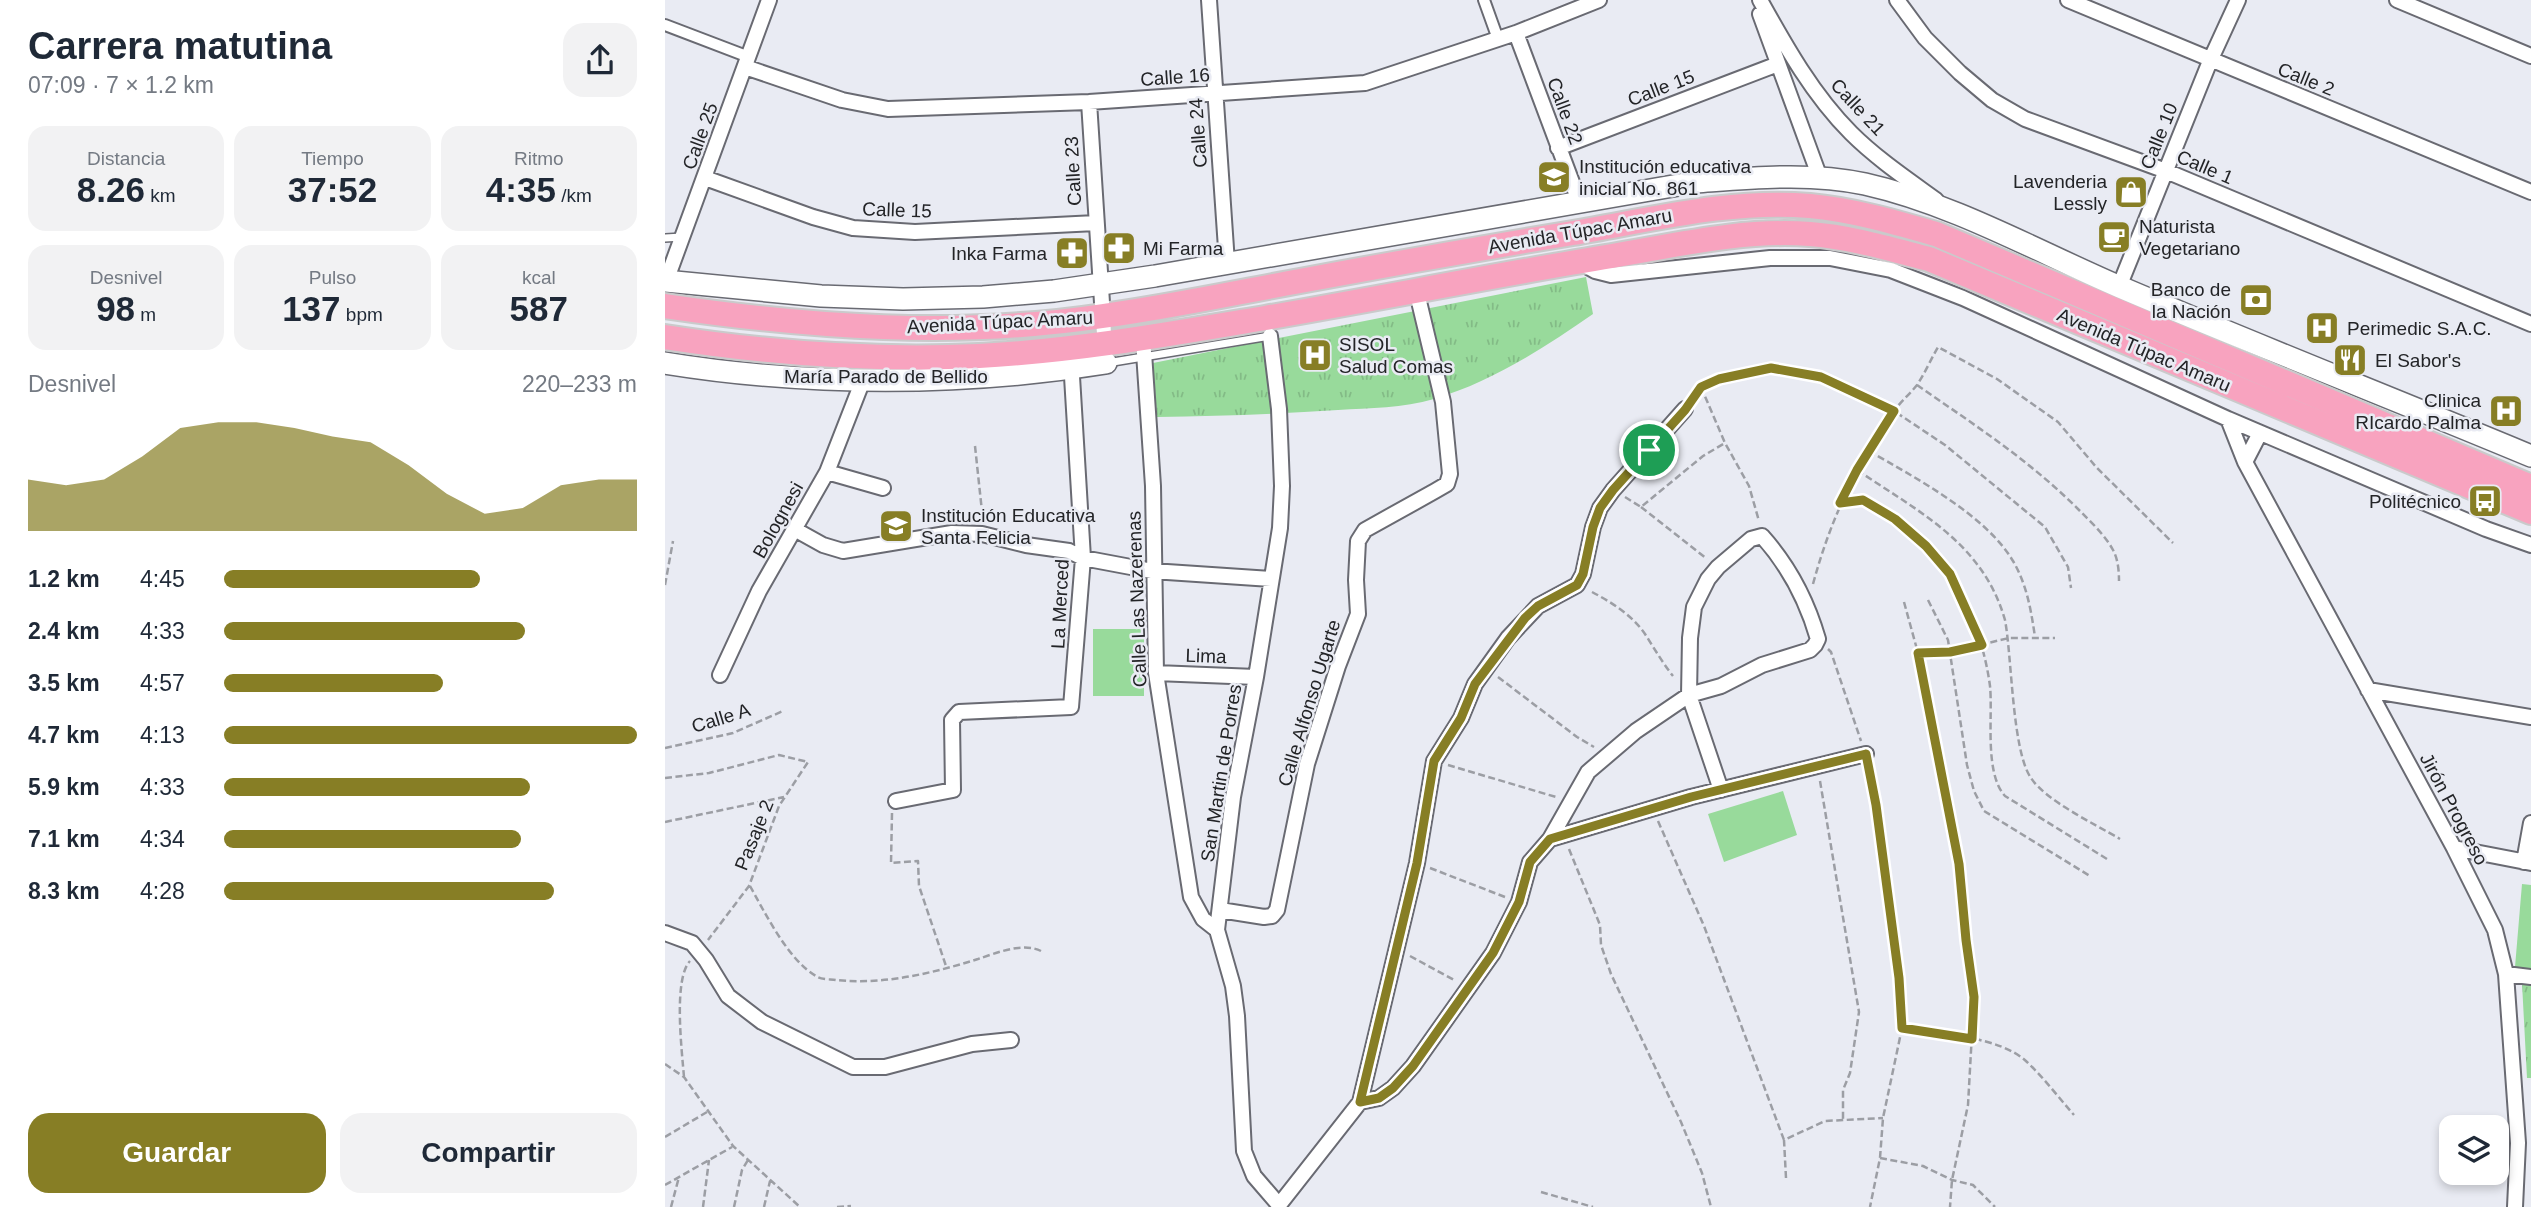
<!DOCTYPE html>
<html lang="es">
<head>
<meta charset="utf-8">
<style>
	:root { --surface:#fff; --page:#f2f2f3; --text:#1f2937; --muted:#747a83; --accent:#877e25 }
	body { margin:0; font-family:Helvetica,sans-serif; background:var(--page); color:var(--text); height:100vh; display:flex; flex-direction:column; font-size:26px; white-space:nowrap }
	* { box-sizing:border-box; margin:0 }
	p { font-size:23px; color:var(--muted) }
	.icon { flex:none; width:38px; height:38px; fill:none; stroke:currentColor; stroke-width:2; stroke-linecap:round; stroke-linejoin:round }
	.map { position:relative; flex:1; overflow:hidden }
	.sheet { display:flex; flex-direction:column; background:var(--surface); width:665px }
	.sheet>* { flex:none }
	.tools { position:absolute; left:1774px; top:1115px; display:grid; gap:14px }
	.tools a { display:grid; place-items:center; width:70px; height:70px; border-radius:14px; background:var(--surface); box-shadow:0 4px 10px #0003; font-size:35px }
	.pin { position:absolute; display:grid; place-items:center; width:60px; height:60px; color:#fff; margin:-30px; border:4px solid #fff; border-radius:50%; box-shadow:0 2px 7px #0007 }
	.round { display:grid; place-items:center; flex:none; width:74px; height:74px; border-radius:21px; background:var(--page) }
	.summary { display:flex; align-items:center; justify-content:space-between; height:119px; padding:0 28px }
	h1 { font-size:38px; font-weight:800; line-height:52px }
	.metrics { display:grid; grid-template-columns:repeat(3,1fr); gap:10px; height:119px; padding:7px 28px }
	.metrics div { display:grid; align-content:center; border-radius:18px; background:var(--page); text-align:center }
	.metrics b { font-size:35px; font-weight:800 }
	.metrics small { font-size:19px; font-weight:400 }
	.metrics p { font-size:19px }
	.chart { height:196px; padding:14px 28px }
	.chart p { display:flex; justify-content:space-between }
	.chart svg { width:100%; height:126px; margin-top:7px; fill:var(--accent); opacity:.7 }
	.cta { display:flex; gap:14px; margin-top:auto; padding:14px 28px }
	.cta a { flex:1; height:80px; border-radius:21px; background:var(--accent); color:#fff; font-size:28px; font-weight:800; line-height:80px; text-align:center }
	.cta a+a { background:var(--page); color:var(--text) }
	ul { padding:0 28px; list-style:none; font-size:23px }
	li { display:grid; grid-template-columns:112px 84px 1fr; align-items:center; height:52px }
	li i { height:18px; border-radius:9px; background:var(--accent) }
	main { display:flex; flex:1; min-height:0 }
	.map>svg:first-child { display:block }
</style>
</head>
<body>
<main>
<section class="sheet">
<div class="summary"><div><h1>Carrera matutina</h1><p>07:09 · 7 × 1.2 km</p></div><a class="round"><svg class="icon" aria-label="share" viewBox="0 0 24 24"><path d="M12 15V3M7 8l5-5 5 5M5 13v7h14v-7"/></svg></a></div>
<div class="metrics">
<div><p>Distancia</p><b>8.26<small> km</small></b></div>
<div><p>Tiempo</p><b>37:52</b></div>
<div><p>Ritmo</p><b>4:35<small> /km</small></b></div>
</div>
<div class="metrics">
<div><p>Desnivel</p><b>98<small> m</small></b></div>
<div><p>Pulso</p><b>137<small> bpm</small></b></div>
<div><p>kcal</p><b>587</b></div>
</div>
<div class="chart"><p><span>Desnivel</span>220–233 m</p>
<svg viewBox="0 0 160 44" preserveAspectRatio="none"><path d="M0 44V26L10 28L20 26L30 18L40 8L50 6L60 6L70 8L80 11L90 13L100 21L110 31L120 38L130 36L140 28L150 26L160 26V44z"/></svg>
</div>
<ul>
<li><b>1.2 km</b>4:45<i style="width:62%"></i></li>
<li><b>2.4 km</b>4:33<i style="width:73%"></i></li>
<li><b>3.5 km</b>4:57<i style="width:53%"></i></li>
<li><b>4.7 km</b>4:13<i style="width:100%"></i></li>
<li><b>5.9 km</b>4:33<i style="width:74%"></i></li>
<li><b>7.1 km</b>4:34<i style="width:72%"></i></li>
<li><b>8.3 km</b>4:28<i style="width:80%"></i></li>
</ul>
<div class="cta"><a>Guardar</a><a>Compartir</a></div>
</section>
<div class="map">
<svg width="1866" height="1207" viewBox="0 0 1866 1207">
	<defs>
		<pattern id="park-tufts" width="24" height="20" patternUnits="userSpaceOnUse" patternTransform="scale(1.75)"><rect width="24" height="20" fill="#98da9b"/><path d="M3 7l-1-3M5 7V3M7 7l1-3M15 17l-1-3M17 17v-4M19 17l1-3" fill="none" stroke="#83bb86"/></pattern>
	</defs>
	<rect width="100%" height="100%" fill="#e9ebf3"/>
	<path fill="url(#park-tufts)" d="M 921,277 L 928,314 C 879,348 827,382 769,399 C 738,408 705,408 673,410 C 613,414 553,416 492,417 L 488,363 Z
		M 1857,983 L 1866,984 L 1866,1078 L 1862,1078 Z"/>
	<path fill="#98da9b" d="M 428,629 L 479,629 L 479,696 L 428,696 Z
		M 1118,791 L 1132,835 L 1059,862 L 1043,814 Z
		M 1857,884 L 1866,885 L 1866,969 L 1850,967 Z"/>
	<g fill="none" stroke-linecap="round" stroke-linejoin="round">
		<g stroke="#696a72" stroke-width="10">
			<path id="service" d="M 0,238 L 17,237
				M 442,363 L 605,336"/>
		</g>
		<g stroke="#696a72" stroke-width="14">
			<path id="pedestrian" d="M 819,0 L 833,39
				M 0,25 L 84,57"/>
		</g>
		<g stroke="#696a72" stroke-width="18">
			<path id="minor" d="M 544,0 L 562,263
				M 1095,0 C 1121,47 1148,95 1186,133 C 1211,158 1242,179 1271,200
				M 1232,0 L 1260,38 L 1295,73 L 1327,100 L 1360,119 L 1501,171 L 1866,324
				M 1403,0 L 1866,192
				M 1732,0 L 1866,56
				M 1095,14 L 1155,178
				M 851,33 L 914,201
				M 80,67 L 177,100 L 223,109 L 424,102 L 700,83 L 851,33 L 934,0
				M 424,102 L 440,349
				M 893,148 L 1113,64
				M 40,178 L 148,217 L 188,228 L 250,232 L 431,223
				M 914,262 L 930,271 L 946,275 L 1105,258 L 1165,258 L 1226,270 L 1298,298 L 1563,419 L 1821,529 L 1866,545
				M 0,284 L 104,0
				M 1454,287 L 1545,61 L 1573,0
				M 605,336 L 614,409 L 617,486 L 615,528 L 591,677 L 568,797 L 552,930 L 568,986 L 572,1016 L 579,1151 L 589,1176 L 614,1205 L 695,1102 L 752,863 L 769,761 L 796,718 L 810,684 L 843,638 L 873,606 L 912,585 L 918,574 L 928,527 L 935,508 L 948,490 L 1020,409
				M 478,338 L 488,486 L 491,673 L 526,897 L 538,919 L 552,930
				M 1563,419 L 1580,462 L 1789,848 L 1830,930 L 1841,974 L 1853,1143 L 1850,1207
				M 1580,462 L 1595,433
				M 162,472 L 218,488
				M 131,530 L 158,545 L 178,551 L 287,533 L 317,534 L 361,545 L 404,551 L 418,558 L 487,571 L 606,579
				M 491,673 L 591,677
				M 55,675 L 94,591 L 162,472 L 198,380
				M 1703,690 L 1866,717
				M 231,801 L 288,790 L 287,720 L 294,712 L 406,707 L 418,558 L 406,360
				M 885,839 L 1026,797 L 1201,754
				M 1789,848 L 1866,863
				M 1859,862 L 1866,823
				M 555,910 L 599,917 L 607,916 L 612,910 L 642,764 L 673,666 L 693,614 L 691,580 L 693,541 L 700,530 L 770,491 L 782,484 L 785,474 L 778,402 L 751,289
				M 0,933 L 27,943 L 41,960 L 63,996 L 97,1022 L 188,1067 L 220,1067 L 307,1044 L 346,1040
				M 1841,974 L 1866,977
				M 695,1102 L 714,1098 L 728,1088 L 748,1066 L 828,953 L 854,902 L 865,862 L 885,839 L 923,772 L 971,731 L 1024,695 L 1056,686 L 1097,665 L 1145,650 L 1150,645 L 1153,639 C 1142,601 1123,565 1097,536 L 1086,539 L 1053,567 L 1043,579 L 1029,607 L 1025,638 L 1024,695 L 1056,790"/>
		</g>
		<g stroke="#696a72" stroke-width="24">
			<path id="secondary" d="M 0,281 L 156,296 L 238,299 L 318,297 L 389,291 L 490,276 L 1031,182 C 1087,178 1145,172 1200,184 C 1289,204 1371,251 1455,287 C 1591,345 1729,399 1866,456
				M 0,363 C 142,386 299,386 441,363"/>
		</g>
		<g stroke="#cacacb" stroke-width="28">
			<path id="trunk" d="M 0,306 C 144,327 293,338 438,316 C 504,307 569,293 635,281 C 726,264 817,248 908,233 C 985,220 1066,199 1145,206 C 1188,210 1229,222 1271,234 L 1866,487
				M 0,337 C 104,353 208,361 314,356 C 410,351 505,334 600,318 C 716,298 831,275 947,256 C 1012,245 1078,229 1145,234 C 1185,237 1225,249 1264,259 L 1866,512"/>
		</g>
		<path stroke="#9c9ea4" stroke-width="2.5" stroke-dasharray="7 3.5" stroke-linecap="butt" d="M 1252,385 C 1308,424 1364,460 1413,509 C 1425,521 1440,535 1448,550 C 1453,559 1454,571 1454,581
			M 1036,387 L 1060,443 L 1084,486 L 1094,521
			M 1028,398 L 1036,387 L 1054,379 L 1106,368 L 1156,377 L 1229,411 L 1280,445 L 1380,527 L 1403,567 L 1406,588
			M 310,446 L 318,521
			M 1204,451 C 1249,477 1321,515 1348,561 C 1362,585 1366,610 1370,637
			M 1192,470 C 1254,512 1318,543 1340,620 C 1347,657 1347,751 1366,778 C 1381,801 1430,824 1455,839
			M 960,497 L 976,507 L 1038,456 L 1060,443
			M 1175,504 C 1181,503 1189,500 1196,501 C 1209,501 1235,523 1245,532 C 1290,572 1317,626 1325,686 C 1328,716 1319,773 1340,796 L 1442,859
			M 976,507 L 1042,559
			M 1148,584 C 1166,518 1189,471 1227,414 C 1234,403 1244,395 1252,385 C 1260,373 1266,359 1273,347 L 1332,379 L 1393,422 L 1432,468 L 1508,543
			M 0,585 L 8,541
			M 927,592 C 946,602 967,615 980,634 C 989,648 997,662 1008,676
			M 1263,600 L 1283,640 L 1302,765 L 1309,791 L 1319,811 L 1425,876
			M 1239,602 L 1253,653 L 1294,864 L 1301,940 L 1309,997 L 1303,1105 L 1287,1180 L 1285,1207
			M 1163,649 L 1166,652 L 1196,741
			M 1253,653 L 1285,652 L 1344,638 L 1390,638
			M 833,677 L 912,737 L 929,747
			M 0,748 L 68,733 L 118,711
			M 783,765 L 891,797
			M 1203,767 L 1211,805 L 1234,978 L 1237,1028 L 1218,1118 L 1215,1158 L 1205,1207
			M 0,778 L 44,773 L 114,755 L 143,762 L 114,806 L 84,886 L 43,940
			M 1155,781 L 1194,1012 L 1185,1073 L 1178,1090 L 1178,1119
			M 227,813 L 226,863 L 253,861 L 254,886 L 282,969
			M 993,821 L 1039,926 L 1119,1140
			M 0,822 L 119,797
			M 904,849 L 935,925 L 936,945 L 946,974 L 1016,1122 L 1037,1173 L 1046,1207
			M 765,868 L 840,897
			M 85,886 C 100,913 124,961 151,976 C 156,980 165,979 171,980 C 220,985 268,973 313,959 C 331,953 358,942 376,951
			M 745,956 L 791,981
			M 1237,1028 C 1274,1034 1335,1036 1362,1062 C 1379,1078 1394,1098 1409,1115
			M 0,1064 L 19,1077 L 68,1146 L 135,1207
			M 19,1077 C 17,1052 8,979 25,961
			M 0,1137 L 42,1112
			M 1215,1158 L 1258,1166 L 1287,1180 L 1308,1185 L 1330,1207
			M 1121,1178 L 1119,1140 L 1160,1121 L 1218,1118
			M 0,1185 L 67,1147
			M 876,1192 L 928,1207
			M 6,1207 L 14,1177
			M 38,1207 L 44,1160
			M 69,1207 L 77,1170 L 83,1160
			M 99,1207 L 105,1181
			M 172,1207 L 186,1206"/>
		<use href="#service" stroke="#fff" stroke-width="7"/>
		<use href="#pedestrian" stroke="#fff" stroke-width="10"/>
		<use href="#minor" stroke="#fff" stroke-width="14"/>
		<use href="#secondary" stroke="#fff" stroke-width="21"/>
		<use href="#trunk" stroke="#f8a3bf" stroke-width="24"/>
	</g>
	<g fill="none" stroke-linecap="round" stroke-linejoin="round">
		<g stroke="#fff" stroke-width="14">
			<path id="route" d="M 1106,368 L 1156,377 L 1229,411 L 1192,470 L 1175,503 L 1198,500 L 1230,519 L 1261,546 L 1285,574 L 1317,645 L 1285,652 L 1253,653 L 1294,864 L 1301,940 L 1309,997 L 1307,1039 L 1237,1028 L 1234,978 L 1211,805 L 1201,754 L 1026,797 L 885,839 L 865,862 L 854,902 L 828,953 L 748,1066 L 728,1088 L 714,1098 L 695,1102 L 752,863 L 769,761 L 796,718 L 810,684 L 860,618 L 873,606 L 912,585 L 918,574 L 928,527 L 935,508 L 948,490 L 1020,410 L 1036,387 L 1054,379 Z"/>
		</g>
		<use href="#route" stroke="#877e25" stroke-width="9"/>
	</g>
	<defs>
		<g id="school-square" transform="scale(1.75)"><rect x="-9" y="-9" width="18" height="18" rx="4" fill="#877e25" stroke="#e9ebf3"/><path d="M0-5L7-2L0 1L-7-2ZM-4 1L0 2.5L4 1V4Q0 6-4 4Z" fill="#fff"/></g>
		<g id="shop-square" transform="scale(1.75)"><rect x="-9" y="-9" width="18" height="18" rx="4" fill="#877e25" stroke="#e9ebf3"/><path d="M-5-2.5h2.3a2.7 3.5 0 0 1 5.4 0H5L5.5 6h-11ZM-1.5-2.5h3a1.5 2.3 0 0 0-3 0Z" fill="#fff"/></g>
		<g id="cafe-square" transform="scale(1.75)"><rect x="-9" y="-9" width="18" height="18" rx="4" fill="#877e25" stroke="#e9ebf3"/><path d="M-5.5-4.5H6V0H3Q3 3.5 0 3.5H-2.5Q-5.5 3.5-5.5 0ZM3-3.2v2h1.7v-2ZM-6 4.5H4V6H-6Z" fill="#fff"/></g>
		<g id="pharmacy-square" transform="scale(1.75)"><rect x="-9" y="-9" width="18" height="18" rx="4" fill="#877e25" stroke="#e9ebf3"/><path d="M-2-6h4v4h4v4h-4v4h-4v-4h-4v-4h4Z" fill="#fff"/></g>
		<g id="bank-square" transform="scale(1.75)"><rect x="-9" y="-9" width="18" height="18" rx="4" fill="#877e25" stroke="#e9ebf3"/><path d="M-6-4H6V4H-6ZM0-2.3a2.3 2.3 0 1 0 0 4.6a2.3 2.3 0 1 0 0-4.6Z" fill="#fff"/></g>
		<g id="hospital-square" transform="scale(1.75)"><rect x="-9" y="-9" width="18" height="18" rx="4" fill="#877e25" stroke="#e9ebf3"/><path d="M-5-5h3v3.5h4V-5h3V5h-3V1.5h-4V5h-3Z" fill="#fff"/></g>
		<g id="restaurant-square" transform="scale(1.75)"><rect x="-9" y="-9" width="18" height="18" rx="4" fill="#877e25" stroke="#e9ebf3"/><path d="M-5-6h1v4h1v-4h1v4h1v-4h1v5L-1.5 .5V6h-2V.5L-5-1ZM5-6V6H3V1.5H1.5Q1.5-4 5-6Z" fill="#fff"/></g>
		<g id="bus-square" transform="scale(1.75)"><rect x="-9" y="-9" width="18" height="18" rx="4" fill="#877e25" stroke="#e9ebf3"/><path d="M-5-6H5V4H4V6H2V4H-2V6H-4V4H-5ZM-3.5-4V0h7V-4ZM-3.5 1.2v1.5H-2V1.2ZM2 1.2v1.5H3.5V1.2Z" fill="#fff"/></g>
	</defs>
	<g fill-rule="evenodd">
		<use href="#school-square" x="889" y="177"/>
		<use href="#shop-square" x="1466" y="192"/>
		<use href="#cafe-square" x="1449" y="237"/>
		<use href="#pharmacy-square" x="454" y="248"/>
		<use href="#pharmacy-square" x="407" y="253"/>
		<use href="#bank-square" x="1591" y="300"/>
		<use href="#hospital-square" x="1657" y="328"/>
		<use href="#hospital-square" x="650" y="355"/>
		<use href="#restaurant-square" x="1685" y="360"/>
		<use href="#hospital-square" x="1841" y="411"/>
		<use href="#bus-square" x="1820" y="501"/>
		<use href="#school-square" x="231" y="526"/>
	</g>
	<g text-anchor="middle" dominant-baseline="central" stroke-width="5" stroke-linejoin="round" paint-order="stroke">
		<g font-size="19" fill="#232427" stroke="#e9ebf3">
			<text transform="translate(510 77) rotate(-4)">Calle 16</text>
			<text transform="translate(1641 79) rotate(22)">Calle 2</text>
			<text transform="translate(996 88) rotate(-21)">Calle 15</text>
			<text transform="translate(1193 107) rotate(47)">Calle 21</text>
			<text transform="translate(900 111) rotate(70)">Calle 22</text>
			<text transform="translate(533 133) rotate(-94)">Calle 24</text>
			<text transform="translate(35 136) rotate(-70)">Calle 25</text>
			<text transform="translate(1494 136) rotate(-68)">Calle 10</text>
			<text transform="translate(1540 167) rotate(23)">Calle 1</text>
			<text transform="translate(408 171) rotate(-93)">Calle 23</text>
			<text transform="translate(232 210) rotate(2)">Calle 15</text>
			<text transform="translate(915 231) rotate(-10)">Avenida Túpac Amaru</text>
			<text transform="translate(335 322) rotate(-3)">Avenida Túpac Amaru</text>
			<text transform="translate(1479 350) rotate(23)">Avenida Túpac Amaru</text>
			<text x="221" y="376">María Parado de Bellido</text>
			<text transform="translate(113 520) rotate(-61)">Bolognesi</text>
			<text transform="translate(472 599) rotate(-92)">Calle Las Nazerenas</text>
			<text transform="translate(395 604) rotate(-87)">La Merced</text>
			<text transform="translate(541 656) rotate(2)">Lima</text>
			<text transform="translate(644 703) rotate(-73)">Calle Alfonso Ugarte</text>
			<text transform="translate(56 718) rotate(-17)">Calle A</text>
			<text transform="translate(556 773) rotate(-81)">San Martin de Porres</text>
			<text transform="translate(1789 809) rotate(62)">Jirón Progreso</text>
			<text transform="translate(89 835) rotate(-68)">Pasaje 2</text>
		</g>
		<g font-size="19" fill="#232427" stroke="#e9ebf3" text-anchor="start">
			<text x="914" y="166">Institución educativa<tspan x="914" dy="22">inicial No. 861</tspan></text>
			<text x="1442" y="181" text-anchor="end">Lavenderia<tspan x="1442" dy="22">Lessly</tspan></text>
			<text x="1474" y="226">Naturista<tspan x="1474" dy="22">Vegetariano</tspan></text>
			<text x="478" y="248">Mi Farma</text>
			<text x="382" y="253" text-anchor="end">Inka Farma</text>
			<text x="1566" y="289" text-anchor="end">Banco de<tspan x="1566" dy="22">la Nación</tspan></text>
			<text x="1682" y="328">Perimedic S.A.C.</text>
			<text x="674" y="344">SISOL<tspan x="674" dy="22">Salud Comas</tspan></text>
			<text x="1710" y="360">El Sabor's</text>
			<text x="1816" y="400" text-anchor="end">Clinica<tspan x="1816" dy="22">RIcardo Palma</tspan></text>
			<text x="1796" y="501" text-anchor="end">Politécnico</text>
			<text x="256" y="515">Institución Educativa<tspan x="256" dy="22">Santa Felicia</tspan></text>
		</g>
	</g>
</svg>
<div class="tools">
<a><svg class="icon" aria-label="layers" viewBox="0 0 24 24"><path d="M12 4l9 5-9 5-9-5zM3 14l9 5 9-5"/></svg></a>
</div>
<div class="pin" style="left:984px;top:450px;background:#1e9e55"><svg class="icon" aria-label="arrive" viewBox="0 0 24 24"><path d="M6 21V4h12l-3 4 3 4H6"/></svg></div>
</div>
</main>
</body>
</html>
